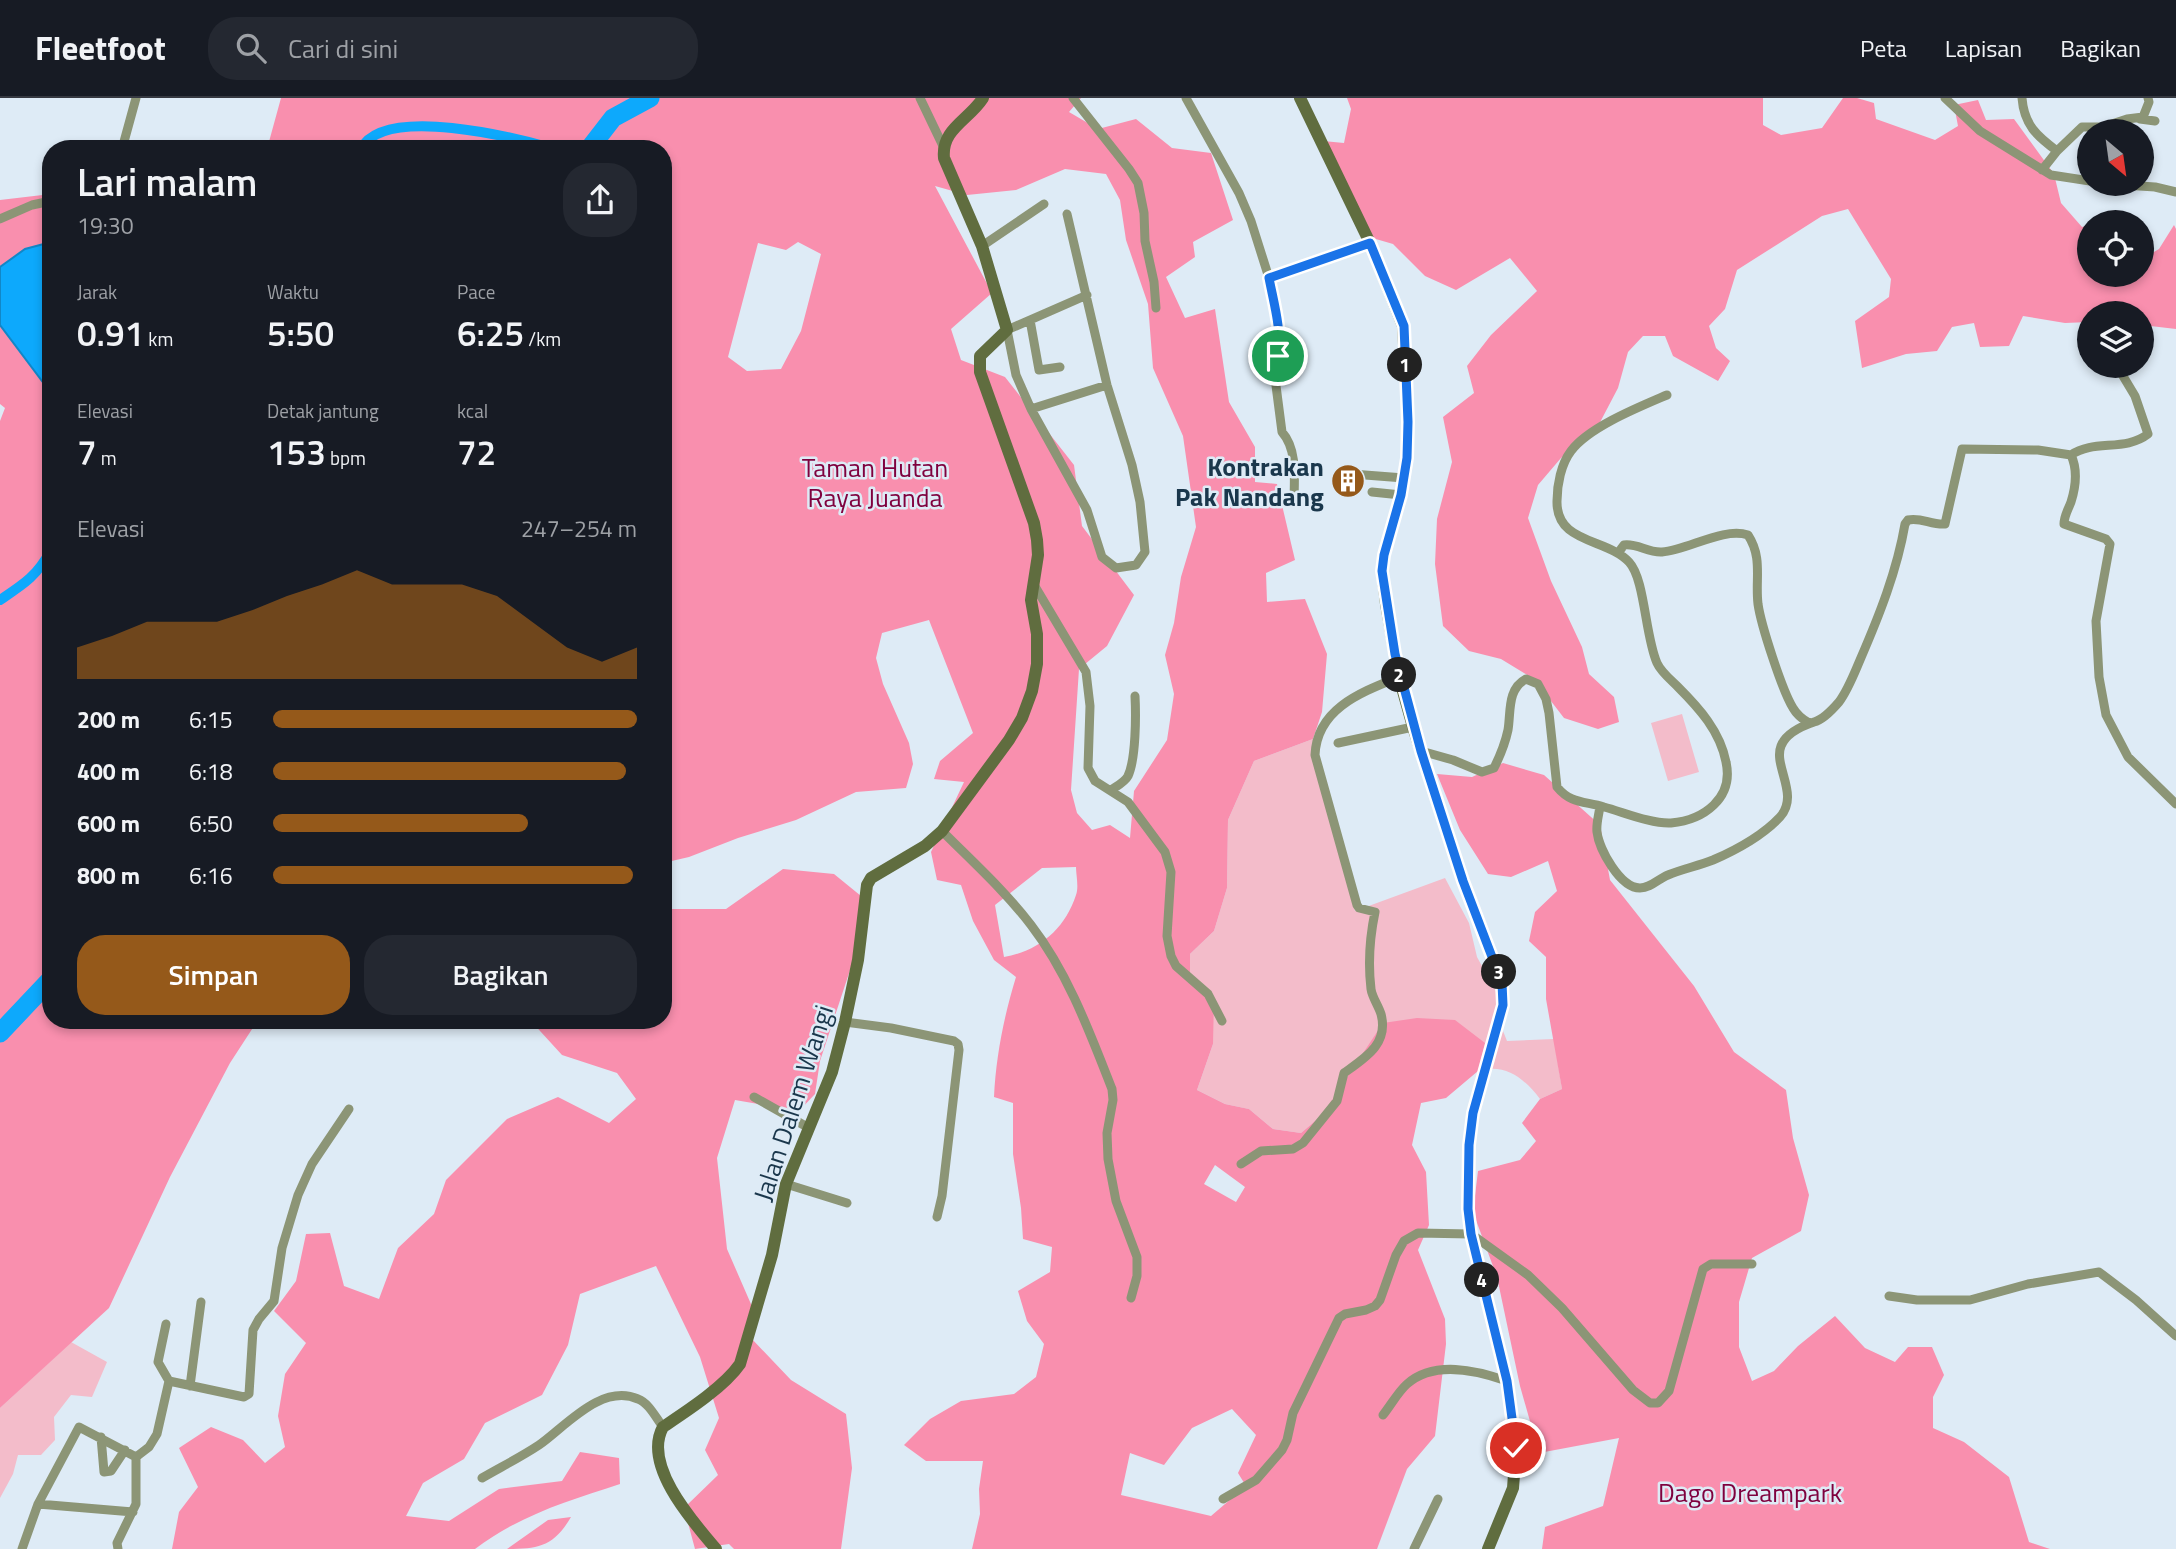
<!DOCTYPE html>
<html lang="id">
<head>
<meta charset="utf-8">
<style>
	:root { --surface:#171b24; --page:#242831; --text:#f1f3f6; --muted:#9ea1a6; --line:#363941; --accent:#95591a }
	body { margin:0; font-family:"Titillium Web",sans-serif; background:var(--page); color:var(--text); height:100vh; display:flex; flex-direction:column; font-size:26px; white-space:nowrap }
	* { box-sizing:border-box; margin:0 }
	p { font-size:23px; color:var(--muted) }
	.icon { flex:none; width:38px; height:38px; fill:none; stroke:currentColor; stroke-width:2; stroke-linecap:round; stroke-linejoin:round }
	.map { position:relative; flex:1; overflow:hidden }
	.sheet { position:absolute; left:42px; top:42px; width:630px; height:889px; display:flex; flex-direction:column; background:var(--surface); border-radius:28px; box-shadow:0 4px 10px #0003 }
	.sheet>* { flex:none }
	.needle { width:46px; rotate:151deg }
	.fabs { position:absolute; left:2077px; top:21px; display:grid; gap:14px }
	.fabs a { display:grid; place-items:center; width:77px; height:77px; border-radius:50%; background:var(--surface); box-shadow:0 4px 10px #0003; font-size:35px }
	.pin { position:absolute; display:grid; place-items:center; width:60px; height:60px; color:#fff; margin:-30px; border:4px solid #fff; border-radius:50%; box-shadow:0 2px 7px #0007 }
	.km { position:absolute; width:35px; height:35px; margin:-18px; border-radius:50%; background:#222; color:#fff; font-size:19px; line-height:35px; text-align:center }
	.round { display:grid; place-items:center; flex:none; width:74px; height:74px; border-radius:28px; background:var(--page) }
	.head { display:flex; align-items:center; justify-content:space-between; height:119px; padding:0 35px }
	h1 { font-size:38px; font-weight:600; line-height:52px }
	.figures { display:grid; grid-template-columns:repeat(3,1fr); gap:10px; height:119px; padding:7px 35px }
	.figures div { display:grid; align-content:center }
	.figures b { font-size:35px; font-weight:600 }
	.figures small { font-size:19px; font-weight:400 }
	.figures p { font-size:19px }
	.chart { height:196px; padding:14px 35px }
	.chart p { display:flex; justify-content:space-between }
	.chart svg { width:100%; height:126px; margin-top:7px; fill:var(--accent); opacity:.7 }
	.cta { display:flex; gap:14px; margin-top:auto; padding:14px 35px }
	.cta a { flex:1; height:80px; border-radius:28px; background:var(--accent); color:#fff; font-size:28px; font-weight:600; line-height:80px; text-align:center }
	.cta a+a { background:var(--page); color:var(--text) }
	ul { padding:0 35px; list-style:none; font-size:23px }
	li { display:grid; grid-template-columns:112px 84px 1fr; align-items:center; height:52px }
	li i { height:18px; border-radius:9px; background:var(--accent) }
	header { display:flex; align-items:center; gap:42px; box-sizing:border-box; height:98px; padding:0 35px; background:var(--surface); border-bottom:2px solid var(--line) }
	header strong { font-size:33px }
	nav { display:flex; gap:38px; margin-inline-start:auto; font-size:24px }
	.search { width:490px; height:63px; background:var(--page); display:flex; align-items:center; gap:18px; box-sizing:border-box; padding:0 24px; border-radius:28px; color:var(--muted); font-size:26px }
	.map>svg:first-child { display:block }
</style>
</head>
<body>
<header>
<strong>Fleetfoot</strong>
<div class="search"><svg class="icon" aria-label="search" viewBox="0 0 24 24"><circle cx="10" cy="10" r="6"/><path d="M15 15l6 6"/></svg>Cari di sini</div>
<nav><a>Peta</a><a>Lapisan</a><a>Bagikan</a></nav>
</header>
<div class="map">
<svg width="2176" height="1451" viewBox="0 0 2176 1451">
	<rect width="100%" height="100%" fill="#deebf6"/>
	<path fill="#f3bcca" d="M 1682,616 L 1699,674 L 1668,683 L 1651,625 Z
		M 1313,641 L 1355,813 L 1445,780 L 1469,825 L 1477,859 L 1499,899 L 1499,923 L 1507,943 L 1554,941 L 1562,991 L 1540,1001 C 1524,980 1505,965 1478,973 L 1384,925 L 1322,1017 L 1301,1035 L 1273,1031 L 1249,1011 L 1225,1006 L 1197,992 L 1213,946 L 1190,876 L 1190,856 L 1214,833 L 1227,790 L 1228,722 L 1254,663 Z
		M 71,1244 L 107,1264 L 92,1299 L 71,1297 L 54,1319 L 55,1342 L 41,1357 L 18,1357 L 13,1376 L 0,1400 L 0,1310 Z"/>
	<path fill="#f98fae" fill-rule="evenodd" d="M 281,0 L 1081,0 L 1069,14 L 1098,31 L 1136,21 L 1172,50 L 1211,55 L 1233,122 L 1193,144 L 1195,159 L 1166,179 L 1185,220 L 1215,211 L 1229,304 L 1255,349 L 1255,384 L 1277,386 L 1295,462 L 1266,475 L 1267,504 L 1305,501 L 1327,556 L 1322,614 L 1313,641 L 1254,663 L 1228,722 L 1227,790 L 1214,833 L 1190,856 L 1190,876 L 1214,900 L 1213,946 L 1197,992 L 1225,1006 L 1249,1011 L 1273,1031 L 1301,1035 L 1322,1017 L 1383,925 L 1417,920 L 1455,922 L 1485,945 L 1478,973 L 1446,1000 L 1421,1005 L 1412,1047 L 1426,1074 L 1429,1127 L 1418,1152 L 1445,1221 L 1446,1246 L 1435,1338 L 1407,1371 L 1377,1451 L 972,1451 L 980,1416 L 979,1391 L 983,1363 L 926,1363 L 904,1347 L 930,1321 L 961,1303 L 1014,1296 L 1036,1279 L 1044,1246 L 1027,1223 L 1018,1193 L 1050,1174 L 1052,1149 L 1023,1141 L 1021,1110 L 1013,1056 L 1013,1005 L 994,999 C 996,958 1004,918 1016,879 L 994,862 L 973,823 L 961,787 L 937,782 L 931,754 L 964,684 L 934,681 L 940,663 L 973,635 L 929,522 L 882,535 L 876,560 L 883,586 L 909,645 L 913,666 L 906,690 L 856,694 L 796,722 L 738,740 L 689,759 L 663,765 L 663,51 L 267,51 ZM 1065,71 L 1106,76 L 1120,102 L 1126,142 L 1148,206 L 1153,270 L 1183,338 L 1196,429 L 1181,479 L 1174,525 L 1165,557 L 1174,596 L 1167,642 L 1134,693 L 1130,740 L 1110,727 L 1092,732 L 1077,715 L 1071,692 L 1079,571 L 1107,548 L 1134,497 L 1082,428 L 1074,367 L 1005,279 L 961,262 L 951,231 L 992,195 L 935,88 L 967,97 L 1016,92 ZM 798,144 L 821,156 L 801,233 L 781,271 L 747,273 L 728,259 L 758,145 L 786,152 ZM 1076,769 C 1076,777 1079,789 1076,797 C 1065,831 1039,853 1004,859 L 995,807 L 1042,770 ZM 1215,1067 L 1245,1089 L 1236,1104 L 1204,1086 ZM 1232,1311 L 1256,1337 L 1238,1375 L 1246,1388 L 1211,1418 L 1121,1397 L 1130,1355 L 1164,1367 L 1192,1330 Z
		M 1347,0 L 1763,0 L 1763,27 L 1781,37 L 1822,30 L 1843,0 L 1857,0 L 1874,5 L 1876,21 L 1935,42 L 1958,28 L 1954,7 L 1978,2 L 1986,22 L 2014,21 L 2054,76 L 2061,105 L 2082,129 L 2089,127 L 2090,177 L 2142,177 L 2142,161 L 2159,151 L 2174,127 L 2176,131 L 2176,231 L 2142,227 L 2142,215 L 2090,215 L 2089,224 L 2065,225 L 2023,218 L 2009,248 L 1980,249 L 1974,225 L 1952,229 L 1937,253 L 1906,256 L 1862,270 L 1855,223 L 1889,199 L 1891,181 L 1848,111 L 1822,118 L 1737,172 L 1725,211 L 1709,228 L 1716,250 L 1730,263 L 1718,283 L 1673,258 L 1665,238 L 1643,238 L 1628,254 L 1618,290 L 1597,330 L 1561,360 L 1538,387 L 1528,420 L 1551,483 L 1582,549 L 1589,576 L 1614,599 L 1619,624 L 1598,631 L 1564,620 L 1534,581 L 1501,561 L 1469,553 L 1443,528 L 1435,466 L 1437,421 L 1452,364 L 1443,319 L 1474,295 L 1467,268 L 1491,237 L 1537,193 L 1510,160 L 1456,192 L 1425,178 L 1393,146 L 1369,139 L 1323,43 L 1344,45 L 1351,11 Z
		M 51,96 L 51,144 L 25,151 L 0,169 L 0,102 Z
		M 0,227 L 51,295 L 51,922 L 258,922 L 230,965 L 170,1079 L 109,1210 L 0,1310 L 0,323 L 5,310 L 0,306 Z
		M 1503,665 L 1544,677 L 1600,727 L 1610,782 L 1694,888 L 1734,954 L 1786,992 L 1793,1040 L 1809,1097 L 1801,1133 L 1752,1160 L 1739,1204 L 1739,1249 L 1752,1283 L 1774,1273 L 1798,1248 L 1835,1218 L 1865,1250 L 1895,1264 L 1908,1249 L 1932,1249 L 1944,1277 L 1933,1299 L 1933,1330 L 1964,1344 L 2009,1379 L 2029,1444 L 2050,1451 L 1542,1451 L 1545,1429 L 1603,1408 L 1619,1340 L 1539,1355 L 1520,1288 L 1497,1179 L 1473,1114 L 1478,1073 L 1520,1062 L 1536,1043 L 1522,1025 L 1540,1001 L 1562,991 L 1546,901 L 1546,859 L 1529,843 L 1535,814 L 1557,793 L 1548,763 L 1511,779 L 1488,776 L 1460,732 L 1437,676 L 1472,679 Z
		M 783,771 L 834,776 L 861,798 L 857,851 L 820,963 L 815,996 L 799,1013 L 735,1002 L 717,1060 L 727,1151 L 754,1213 L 751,1240 L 791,1282 L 846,1316 L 852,1370 L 841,1451 L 734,1451 L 729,1446 L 695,1451 L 684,1410 L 718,1377 L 705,1352 L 719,1320 L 700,1259 L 656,1168 L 580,1196 L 568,1247 L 542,1297 L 485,1325 L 464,1361 L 423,1385 L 406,1418 L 449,1423 L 499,1391 L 562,1383 L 580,1354 L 619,1360 L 620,1386 C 568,1403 520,1417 475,1451 L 172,1451 L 179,1414 L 198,1389 L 179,1350 L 211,1329 L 243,1342 L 265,1365 L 285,1349 L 278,1318 L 285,1276 L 306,1245 L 274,1213 L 296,1183 L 306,1136 L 330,1135 L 344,1188 L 379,1201 L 398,1150 L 434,1116 L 446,1082 L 507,1021 L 558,999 L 609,1025 L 636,1001 L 617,975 L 562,957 L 530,922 L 663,922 L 663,811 L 726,811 Z
		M 571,1419 C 554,1448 539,1451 507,1451 L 548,1422 Z"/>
	<path fill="#0da9fc" stroke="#1187c7" stroke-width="2" d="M 51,144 L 51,295 L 0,227 L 0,169 L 25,151 Z"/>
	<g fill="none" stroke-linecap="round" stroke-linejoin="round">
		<path stroke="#0da9fc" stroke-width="10" d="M 361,51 C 384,6 516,40 555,51
			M 0,502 C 24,486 37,478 51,452"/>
		<path stroke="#0da9fc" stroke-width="19" d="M 589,51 L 613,20 L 650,0
			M 0,935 L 51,881"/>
		<path stroke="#8c9576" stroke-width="9" d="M 920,0 L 943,48
			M 1073,0 L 1129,71 L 1138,85 L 1144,115 L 1145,143 L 1154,184 L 1156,210
			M 1186,0 L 1239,95 L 1251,123 L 1269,180 L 1280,246 L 1275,280 L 1282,334 C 1298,352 1294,382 1294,405
			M 1945,0 L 1980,33 L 2051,77 L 2090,83
			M 2022,0 C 2024,27 2037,38 2057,53 L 2042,72
			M 2140,21 L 2155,23
			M 122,51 L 136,0
			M 2057,53 L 2082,29 L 2103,29 L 2127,21 L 2143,19 L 2149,4 L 2148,0
			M 2109,86 L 2155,89 L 2176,94
			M 0,121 L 32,107 L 51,103
			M 982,148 L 1044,106
			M 1269,180 L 1370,145
			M 1087,197 L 1007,232 L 1016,277 L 1031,311 L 1107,287
			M 1030,222 L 1039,272 L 1060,269
			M 1031,311 L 1087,412 L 1102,459 L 1116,470 L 1136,467 L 1145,454 L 1140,404 L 1132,367 L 1107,287 L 1067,116
			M 2071,357 C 2094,341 2125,354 2148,336 L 2135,298 L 2117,268
			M 1352,376 L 1404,380
			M 1372,394 L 1401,397
			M 1618,455 L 1624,447 C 1637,445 1648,455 1662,454 C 1688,452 1723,429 1748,437 C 1763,460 1755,481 1758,506 C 1761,527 1782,592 1793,610 C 1797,617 1802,621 1809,625
			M 1033,485 L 1086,574 L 1090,608 L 1088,670 L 1095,683 L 1128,704 L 1165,754 L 1171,774 L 1167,838 L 1171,858 L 1176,868 L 1208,896 L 1222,923
			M 1338,645 L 1413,629
			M 1421,653 L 1453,662 L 1482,674 L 1494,670 C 1500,658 1505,646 1508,632 C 1511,614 1507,591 1526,581 L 1538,586 L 1546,601 L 1549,615 L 1557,689 C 1571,706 1584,703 1604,709 C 1623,714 1651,726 1671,725 C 1704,722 1734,700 1726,664 C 1720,633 1699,610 1678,589 C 1671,582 1661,574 1657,565 C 1645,538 1645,481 1629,464 C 1607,440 1556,446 1557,403 C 1557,387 1561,366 1571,353 C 1589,329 1639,309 1667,297
			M 1111,692 C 1117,688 1125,684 1128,678 C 1136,661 1136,617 1135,598
			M 1600,708 C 1599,717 1596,725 1597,734 C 1599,751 1620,790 1640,790 C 1651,790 1658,781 1668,777 C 1682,771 1698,768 1713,762 C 1736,752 1763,737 1780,719 C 1800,697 1773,668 1781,648 C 1786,635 1802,628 1814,624 C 1822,622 1833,611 1839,604 C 1848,592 1854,576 1860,562 C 1879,518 1897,473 1905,426 L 1908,422 C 1921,419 1931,427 1945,426 L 1962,351 L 2038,352 L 2071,357 C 2078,372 2076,388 2071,404 C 2068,412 2064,418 2064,426 L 2106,441 L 2110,446 L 2096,523 L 2099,579 L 2106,617 L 2128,659 L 2176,706
			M 942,733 C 973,764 1005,793 1031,827 C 1068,875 1090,935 1112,991 L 1113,1002 L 1107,1035 L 1108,1061 L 1116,1103 L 1137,1159 L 1137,1178 L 1131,1200
			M 845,924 L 891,930 L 954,943 L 958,946 L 959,952 L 942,1098 L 937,1119
			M 754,999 L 809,1030
			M 1241,1066 L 1261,1053 L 1293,1051 L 1303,1045 L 1337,1003 L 1344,975 C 1365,960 1389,946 1381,916 C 1378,907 1372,899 1371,891 C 1368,866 1370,838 1375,814 L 1359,810 L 1357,807 L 1315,657 C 1317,610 1362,594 1399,579
			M 786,1086 L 847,1105
			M 1889,1198 L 1917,1202 L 1970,1202 L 2028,1186 L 2099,1174 L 2136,1202 L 2176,1238
			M 169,1283 L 244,1299 L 249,1296 L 253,1232 L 259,1221 L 274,1203 L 282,1150 L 298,1097 L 312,1066 L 349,1011
			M 190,1288 L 201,1204
			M 1383,1317 C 1391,1307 1398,1294 1407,1286 C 1434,1262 1476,1272 1507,1283
			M 101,1339 L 104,1374 L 111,1373 L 125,1352
			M 136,1359 L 149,1349 L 157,1336 L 169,1283 L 158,1264 L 166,1226
			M 482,1380 C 501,1369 521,1359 539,1347 C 565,1329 601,1285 638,1301 C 649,1305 656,1320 663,1329
			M 1223,1401 L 1256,1382 L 1282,1352 L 1287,1342 L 1293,1315 L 1339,1220 L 1345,1216 L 1366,1212 L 1375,1208 L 1380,1202 L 1396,1157 L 1404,1143 L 1418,1135 L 1471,1136 L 1528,1177 L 1562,1210 L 1633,1292 L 1650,1305 L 1658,1305 L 1669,1293 L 1703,1171 L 1711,1166 L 1752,1166
			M 38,1406 L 133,1414
			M 22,1451 L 38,1406 L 79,1329 L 136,1359 L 136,1406 L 117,1445 L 118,1451
			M 1414,1451 L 1438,1401"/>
		<path stroke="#606d3f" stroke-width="12" d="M 1300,0 L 1370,145 L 1403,228 L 1408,324 L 1407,360 L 1401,397 L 1384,457 L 1382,473 L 1386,506 L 1399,579 L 1413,629 L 1463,783 L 1502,885 L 1503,907 L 1473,1015 L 1469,1047 L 1468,1111 L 1471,1136 L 1507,1283 L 1516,1350 L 1513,1390 L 1488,1451
			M 716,1451 C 693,1424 642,1367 663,1329 C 687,1313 724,1289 740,1266 L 772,1157 L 786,1086 L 832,974 L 845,924 L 858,862 L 867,787 L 871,780 L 925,748 L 942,733 L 1009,642 L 1022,620 L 1032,593 L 1037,566 L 1037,536 L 1031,502 L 1038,457 L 1037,442 L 1034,425 L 980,274 L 980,258 L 1007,232 L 982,148 L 944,60 C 941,31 969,22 983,0"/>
	</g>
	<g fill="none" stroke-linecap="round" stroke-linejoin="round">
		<g stroke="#fff" stroke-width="14">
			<path id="route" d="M 1278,258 C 1282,233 1274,206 1269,180 L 1370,145 L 1404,228 L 1408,324 L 1407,360 L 1401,397 L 1384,457 L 1382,473 L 1395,556 L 1421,653 L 1463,783 L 1502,885 L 1503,907 L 1473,1015 L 1469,1047 L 1468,1111 L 1471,1136 L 1507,1283 L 1516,1350"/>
		</g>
		<use href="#route" stroke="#1a73e8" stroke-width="9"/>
	</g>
	<defs>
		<g id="building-disc" transform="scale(1.75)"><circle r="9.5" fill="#95591a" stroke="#deebf6"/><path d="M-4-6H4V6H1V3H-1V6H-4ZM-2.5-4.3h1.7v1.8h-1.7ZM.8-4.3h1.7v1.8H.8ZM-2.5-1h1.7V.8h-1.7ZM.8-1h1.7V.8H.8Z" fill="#fff"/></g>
	</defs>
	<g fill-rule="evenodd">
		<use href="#building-disc" x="1348" y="383"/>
	</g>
	<g text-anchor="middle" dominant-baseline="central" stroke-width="5" stroke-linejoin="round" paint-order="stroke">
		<g font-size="26" font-weight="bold" fill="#1a374c" stroke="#deebf6" text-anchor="end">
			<text x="1324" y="368">Kontrakan<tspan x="1324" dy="30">Pak Nandang</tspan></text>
		</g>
		<g font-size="26" fill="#7f013e" stroke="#deebf6">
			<text x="875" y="369">Taman Hutan<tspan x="875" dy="30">Raya Juanda</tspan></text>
			<text x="1750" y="1394">Dago Dreampark</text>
		</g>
		<g font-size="26" fill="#1a374c" stroke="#deebf6">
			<text transform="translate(793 1005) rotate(-72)">Jalan Dalem Wangi</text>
		</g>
	</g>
</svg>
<div class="fabs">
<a><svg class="needle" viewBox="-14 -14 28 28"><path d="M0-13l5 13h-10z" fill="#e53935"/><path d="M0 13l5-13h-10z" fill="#9ea1a6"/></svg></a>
<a><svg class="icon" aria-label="locate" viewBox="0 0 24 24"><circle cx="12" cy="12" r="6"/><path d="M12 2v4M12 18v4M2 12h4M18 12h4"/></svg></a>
<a><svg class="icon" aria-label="layers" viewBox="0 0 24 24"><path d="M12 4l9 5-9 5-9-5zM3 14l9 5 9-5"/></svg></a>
</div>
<div class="pin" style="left:1278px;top:258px;background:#1e9e55"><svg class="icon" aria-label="arrive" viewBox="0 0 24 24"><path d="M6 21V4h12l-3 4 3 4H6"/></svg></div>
<div class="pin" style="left:1516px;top:1350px;background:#d93025"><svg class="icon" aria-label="check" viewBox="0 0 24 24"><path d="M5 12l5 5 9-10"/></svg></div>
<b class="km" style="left:1405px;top:267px">1</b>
<b class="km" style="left:1399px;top:577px">2</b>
<b class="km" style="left:1499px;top:874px">3</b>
<b class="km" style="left:1482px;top:1182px">4</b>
<section class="sheet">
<div class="head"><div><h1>Lari malam</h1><p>19:30</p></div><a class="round"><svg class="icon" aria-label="share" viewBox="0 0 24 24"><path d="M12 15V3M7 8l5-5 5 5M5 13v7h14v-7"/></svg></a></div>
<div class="figures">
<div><p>Jarak</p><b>0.91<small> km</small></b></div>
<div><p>Waktu</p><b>5:50</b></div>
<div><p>Pace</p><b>6:25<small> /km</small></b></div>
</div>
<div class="figures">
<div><p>Elevasi</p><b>7<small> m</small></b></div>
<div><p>Detak jantung</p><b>153<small> bpm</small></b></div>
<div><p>kcal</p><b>72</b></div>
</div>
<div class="chart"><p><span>Elevasi</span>247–254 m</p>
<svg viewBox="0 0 160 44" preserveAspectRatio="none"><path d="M0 44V33L10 29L20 24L30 24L40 24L50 20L60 15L70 11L80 6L90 11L100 11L110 11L120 15L130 24L140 33L150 38L160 33V44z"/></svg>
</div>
<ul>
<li><b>200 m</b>6:15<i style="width:100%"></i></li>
<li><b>400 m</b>6:18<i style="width:97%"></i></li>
<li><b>600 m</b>6:50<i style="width:70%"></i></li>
<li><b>800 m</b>6:16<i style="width:99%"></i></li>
</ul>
<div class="cta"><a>Simpan</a><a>Bagikan</a></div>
</section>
</div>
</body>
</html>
